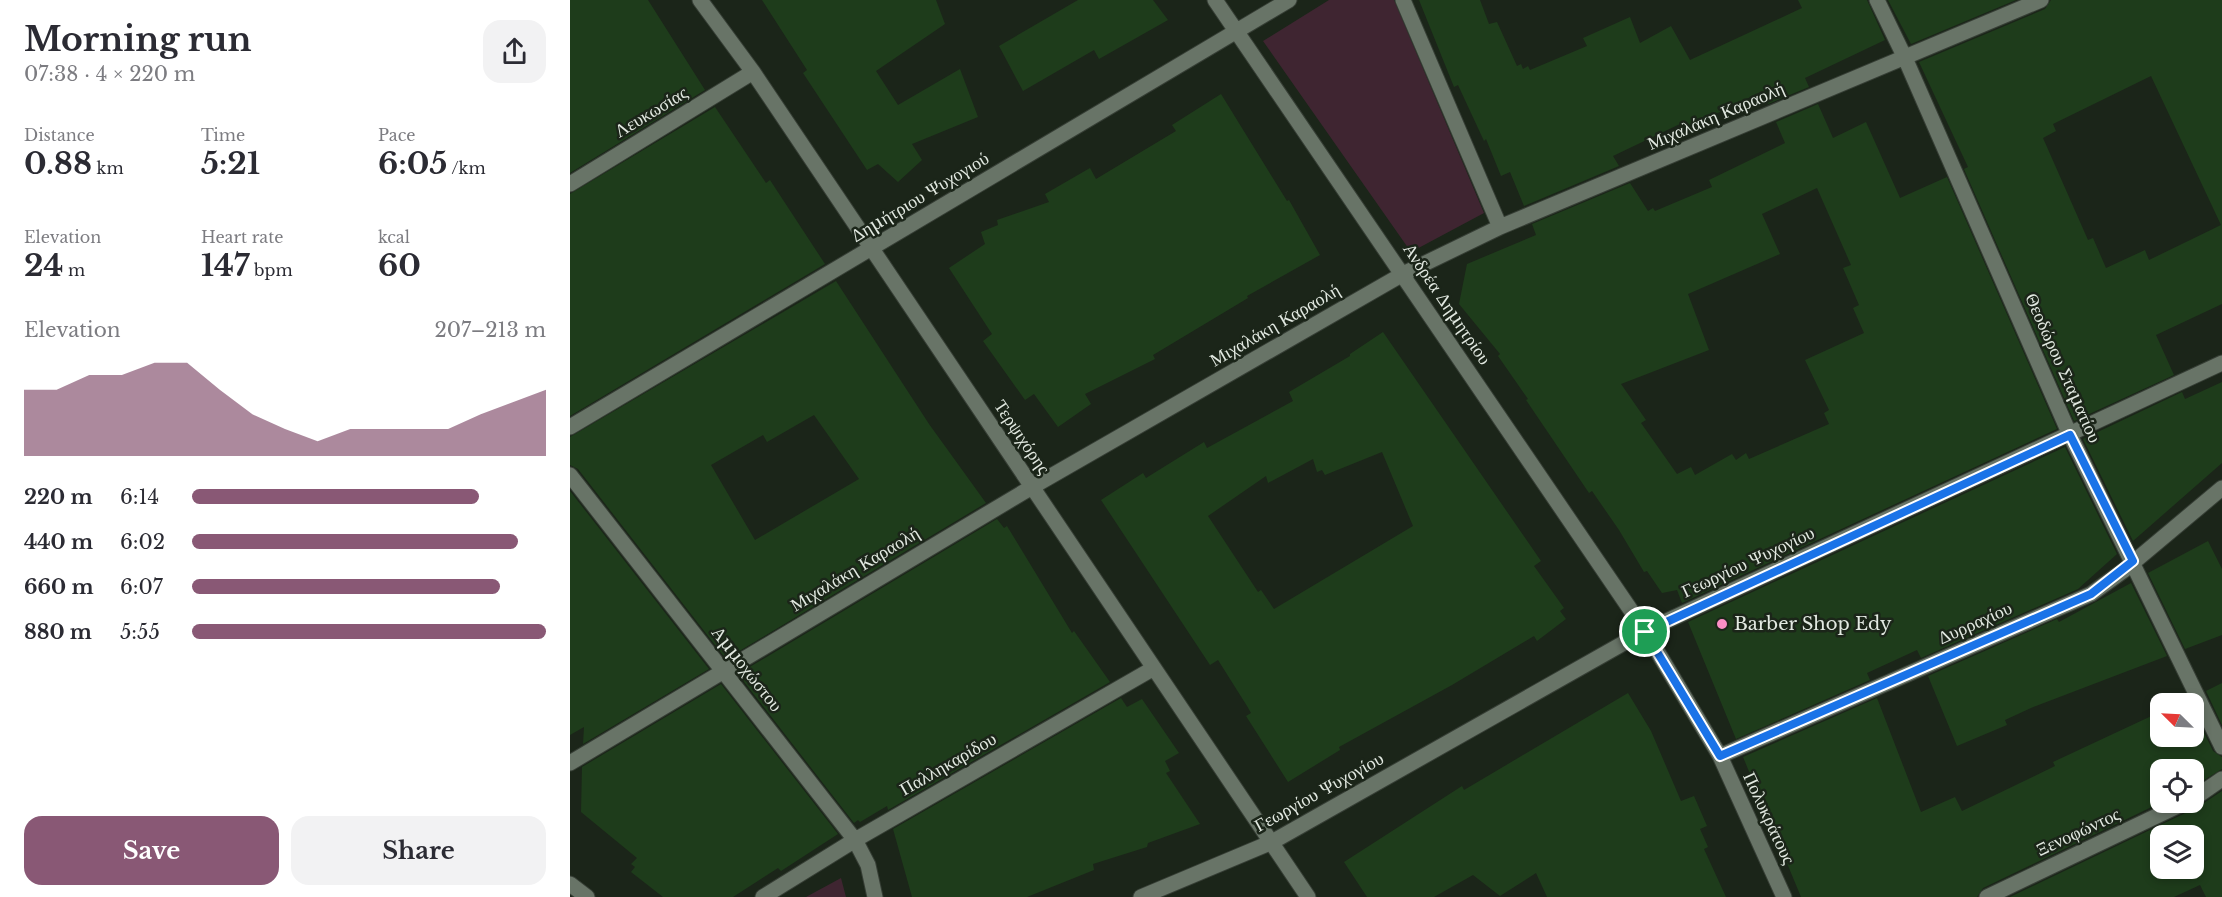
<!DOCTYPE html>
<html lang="en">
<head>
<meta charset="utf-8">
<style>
	:root { --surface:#fff; --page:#f2f2f3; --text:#2b2b33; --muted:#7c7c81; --accent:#895875 }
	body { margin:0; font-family:"Libre Baskerville",serif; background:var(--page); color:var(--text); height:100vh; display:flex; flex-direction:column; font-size:22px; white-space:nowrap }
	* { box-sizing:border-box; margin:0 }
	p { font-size:20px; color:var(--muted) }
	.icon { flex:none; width:33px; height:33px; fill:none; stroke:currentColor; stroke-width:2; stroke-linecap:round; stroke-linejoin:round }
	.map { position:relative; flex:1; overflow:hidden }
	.side { display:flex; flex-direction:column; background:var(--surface); width:570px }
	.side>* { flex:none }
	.needle { width:39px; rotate:294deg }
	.controls { position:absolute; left:1580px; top:693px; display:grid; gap:12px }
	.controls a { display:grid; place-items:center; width:54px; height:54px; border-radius:12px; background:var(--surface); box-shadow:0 3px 9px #0003; font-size:30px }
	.pin { position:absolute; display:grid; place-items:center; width:51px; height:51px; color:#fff; margin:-26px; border:3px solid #fff; border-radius:50%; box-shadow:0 2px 6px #0007 }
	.round { display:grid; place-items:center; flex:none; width:63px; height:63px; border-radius:18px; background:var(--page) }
	.headline { display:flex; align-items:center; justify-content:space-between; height:102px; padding:0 24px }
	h1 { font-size:33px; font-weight:700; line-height:45px }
	.metrics { display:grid; grid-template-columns:repeat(3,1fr); gap:9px; height:102px; padding:6px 24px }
	.metrics div { display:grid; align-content:center }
	.metrics b { font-size:30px; font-weight:700 }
	.metrics small { font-size:16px; font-weight:400 }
	.metrics p { font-size:16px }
	.chart { height:168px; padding:12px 24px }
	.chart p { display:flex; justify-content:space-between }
	.chart svg { width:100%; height:108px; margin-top:6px; fill:var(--accent); opacity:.7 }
	.button { display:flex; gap:12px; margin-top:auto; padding:12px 24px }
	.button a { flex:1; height:69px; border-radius:18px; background:var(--accent); color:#fff; font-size:24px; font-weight:700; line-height:69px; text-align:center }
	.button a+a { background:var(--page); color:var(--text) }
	ul { padding:0 24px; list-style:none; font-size:20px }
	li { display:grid; grid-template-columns:96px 72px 1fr; align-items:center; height:45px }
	li i { height:15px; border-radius:8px; background:var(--accent) }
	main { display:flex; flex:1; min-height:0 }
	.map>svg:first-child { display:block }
</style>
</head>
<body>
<main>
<section class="side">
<div class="headline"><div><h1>Morning run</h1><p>07:38 · 4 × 220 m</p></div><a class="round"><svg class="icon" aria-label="share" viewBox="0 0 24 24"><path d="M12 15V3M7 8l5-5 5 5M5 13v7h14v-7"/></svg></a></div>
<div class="metrics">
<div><p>Distance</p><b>0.88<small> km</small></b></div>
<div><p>Time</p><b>5:21</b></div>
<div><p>Pace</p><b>6:05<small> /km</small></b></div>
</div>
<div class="metrics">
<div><p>Elevation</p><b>24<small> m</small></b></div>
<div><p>Heart rate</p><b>147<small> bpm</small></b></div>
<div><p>kcal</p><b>60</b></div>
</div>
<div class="chart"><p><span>Elevation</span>207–213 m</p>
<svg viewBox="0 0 160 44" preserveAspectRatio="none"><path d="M0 44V17L10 17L20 11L30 11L40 6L50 6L60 17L70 27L80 33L90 38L100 33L110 33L120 33L130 33L140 27L150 22L160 17V44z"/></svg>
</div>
<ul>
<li><b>220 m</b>6:14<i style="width:81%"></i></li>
<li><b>440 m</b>6:02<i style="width:92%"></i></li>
<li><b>660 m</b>6:07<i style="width:87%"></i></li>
<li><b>880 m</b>5:55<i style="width:100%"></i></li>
</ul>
<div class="button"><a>Save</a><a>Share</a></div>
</section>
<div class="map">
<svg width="1652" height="897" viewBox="0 0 1652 897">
	<rect width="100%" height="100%" fill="#1b2519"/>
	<path fill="#3f2531" d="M 759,0 L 824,0 L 914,213 L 841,252 L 693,41 Z
		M 271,878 L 276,897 L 236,897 Z"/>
	<path fill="#1e3c1b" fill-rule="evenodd" d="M 0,0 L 78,0 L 135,90 L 0,173 Z
		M 192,0 L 366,0 L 375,24 L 306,71 L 328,105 L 390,69 L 408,117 L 342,144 L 352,160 L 328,182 L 308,164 L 297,170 L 233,73 L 237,70 Z
		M 508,0 L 583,0 L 598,20 L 529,59 L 524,50 L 453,91 L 429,46 Z
		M 849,0 L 910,0 L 919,24 L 927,22 L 947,66 L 951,64 L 953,69 L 958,66 L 960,70 L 1017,46 L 1013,38 L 1060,17 L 1070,43 L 1101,26 L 1120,60 L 1232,8 L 1228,0 L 1297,0 L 1315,40 L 1235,78 L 1239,87 L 1198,104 L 1193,91 L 1115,129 L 1112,123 L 1043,156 L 1049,166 L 954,206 L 940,172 L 931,176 L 916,139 L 914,141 L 888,85 L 884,87 Z
		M 1318,0 L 1446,0 L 1341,44 Z
		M 1481,0 L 1652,0 L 1652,304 L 1586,335 L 1604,375 L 1504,421 L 1394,169 L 1398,167 L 1349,62 L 1475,9 ZM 1581,76 L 1651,225 L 1579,260 L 1575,250 L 1536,268 L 1523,238 L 1518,240 L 1473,138 L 1486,131 L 1483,124 Z
		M 651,94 L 717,201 L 719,200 L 750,255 L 677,296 L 678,298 L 583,355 L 585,359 L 515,394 L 521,404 L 488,427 L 464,394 L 455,400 L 413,341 L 422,334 L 379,268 L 415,244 L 411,232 L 428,225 L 427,220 L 479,202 L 475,194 L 520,168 L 526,179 L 606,131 L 602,125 Z
		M 1248,104 L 1263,138 L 1296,122 L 1330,198 L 1377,177 L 1487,429 L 1112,603 L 1107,590 L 1092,593 L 1077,571 L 1074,572 L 1049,530 L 1022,491 L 1019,493 L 956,400 L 958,399 L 928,356 L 930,354 L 889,304 L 897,264 L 966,235 L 962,224 L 1060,183 L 1078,211 L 1083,208 L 1085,211 L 1142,187 L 1139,180 L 1215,143 L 1206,122 ZM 1247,188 L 1281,265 L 1273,268 L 1289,305 L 1283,308 L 1294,333 L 1235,360 L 1259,410 L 1254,413 L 1259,424 L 1179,459 L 1176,453 L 1166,460 L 1162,454 L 1125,475 L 1121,467 L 1107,474 L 1071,423 L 1076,420 L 1051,384 L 1139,350 L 1118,294 L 1210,254 L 1192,214 Z
		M 145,107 L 196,183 L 200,180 L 255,264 L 0,416 L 0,194 Z
		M 266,281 L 359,424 L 416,503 L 156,659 L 8,469 L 0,465 L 0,437 ZM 244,415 L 289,479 L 185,540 L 141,465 L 193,435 L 197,442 Z
		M 813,332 L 971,561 L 964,566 L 994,608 L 990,611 L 996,619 L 967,641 L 964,636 L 882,685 L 769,747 L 770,750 L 718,782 L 676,716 L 681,713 L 677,706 L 648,660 L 640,665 L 531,500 L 573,473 L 576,478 L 634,442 L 637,448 L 723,401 L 719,392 L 780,356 L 780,354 ZM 812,452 L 843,526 L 704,609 L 691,590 L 688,592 L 638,516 L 696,476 L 698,483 L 743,459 L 747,472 L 752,470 L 755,475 Z
		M 1652,382 L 1652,463 L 1563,541 L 1513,439 L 1612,392 L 1615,399 Z
		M 1495,447 L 1547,554 L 1508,589 L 1351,658 L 1347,650 L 1297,673 L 1300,680 L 1166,739 L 1118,622 Z
		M 0,491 L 139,669 L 13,744 L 14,727 L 0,735 Z
		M 427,519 L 434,528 L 437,526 L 502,633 L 504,631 L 540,682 L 318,810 L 317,806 L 290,822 L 288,820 L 284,823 L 168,674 Z
		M 1638,541 L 1652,569 L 1652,635 L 1615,649 L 1578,573 Z
		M 1561,583 L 1597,656 L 1461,708 L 1435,720 L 1437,725 L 1387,746 L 1358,676 L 1487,619 L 1489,622 Z
		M 1652,683 L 1652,725 L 1636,691 Z
		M 151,684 L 268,834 L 211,871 L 208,868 L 163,897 L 93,897 L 61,872 L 65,867 L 61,864 L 67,858 L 11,812 L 12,767 Z
		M 1058,693 L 1081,731 L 1111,801 L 1124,796 L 1137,826 L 1130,829 L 1138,847 L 1134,849 L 1156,897 L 977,897 L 966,873 L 930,896 L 903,875 L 864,897 L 797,897 L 774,862 L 892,786 L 894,790 Z
		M 551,698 L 557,707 L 572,699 L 609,753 L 595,761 L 600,771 L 596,773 L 630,824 L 578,843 L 577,847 L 523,864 L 524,870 L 457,897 L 342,897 L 323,829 Z
		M 1307,698 L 1351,812 L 1385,797 L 1392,811 L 1485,766 L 1483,762 L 1590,712 L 1590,736 L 1623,736 L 1623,710 L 1643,751 L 1652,757 L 1652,769 L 1623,787 L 1623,770 L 1590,770 L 1590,802 L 1592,802 L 1413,888 L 1407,897 L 1231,897 L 1173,757 Z
		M 1652,791 L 1652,897 L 1636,897 L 1630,885 L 1604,897 L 1440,897 L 1628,807 ZM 1590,836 L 1623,836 L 1623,868 L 1590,868 Z"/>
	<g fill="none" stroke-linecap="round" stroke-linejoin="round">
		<g stroke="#363e35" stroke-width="17">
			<path id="minor" d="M 130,0 L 183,72 L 738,897
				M 645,0 L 1075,631 L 1150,756 L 1214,897
				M 833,0 L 930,227
				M 1307,0 L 1335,58 L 1500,435 L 1652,747
				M 0,184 L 183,72
				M 0,427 L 719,0
				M 0,475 L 285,840 L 298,865 L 305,897
				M 1150,756 L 1521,594 L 1553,571 L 1652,488
				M 0,763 L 462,487 L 833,274 L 930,227 L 1471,0
				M 1623,799 L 1652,779
				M 0,884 L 17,897
				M 193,897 L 285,840 L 584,668
				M 571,897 L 702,842 L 1075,631 L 1652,363
				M 1417,897 L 1616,802"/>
		</g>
		<use href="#minor" stroke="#687467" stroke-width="15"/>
	</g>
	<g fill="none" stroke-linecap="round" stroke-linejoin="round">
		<g stroke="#fff" stroke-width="12">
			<path id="route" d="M 1500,435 L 1563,561 L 1521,594 L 1150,756 L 1075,632 Z"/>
		</g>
		<use href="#route" stroke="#1a73e8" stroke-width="8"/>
	</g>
	<circle fill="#fb8fc5" stroke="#1b2519" stroke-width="2" cx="1152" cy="624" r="6"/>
	<g text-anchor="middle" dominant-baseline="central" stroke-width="5" stroke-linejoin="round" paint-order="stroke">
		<g font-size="18" fill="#e2e9e1" stroke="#1b2519">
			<text transform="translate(81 112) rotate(-31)">Λευκωσίας</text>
			<text transform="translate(1146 116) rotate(-23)">Μιχαλάκη Καραολή</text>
			<text transform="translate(350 197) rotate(-31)">Δημήτριου Ψυχογιού</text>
			<text transform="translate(877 304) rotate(56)">Ανδρέα Δημητρίου</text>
			<text transform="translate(705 325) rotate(-30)">Μιχαλάκη Καραολή</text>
			<text transform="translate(1493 368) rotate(66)">Θεοδώρου Σταματίου</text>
			<text transform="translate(452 437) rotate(56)">Τερψιχόρης</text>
			<text transform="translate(1178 562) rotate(-25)">Γεωργίου Ψυχογίου</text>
			<text transform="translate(285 569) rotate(-31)">Μιχαλάκη Καραολή</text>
			<text transform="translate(1405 623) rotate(-24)">Δυρραχίου</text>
			<text transform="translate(177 669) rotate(52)">Αμμοχώστου</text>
			<text transform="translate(378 764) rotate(-30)">Παλληκαρίδου</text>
			<text transform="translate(749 792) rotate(-29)">Γεωργίου Ψυχογίου</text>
			<text transform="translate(1199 818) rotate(65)">Πολυκράτους</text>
			<text transform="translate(1508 832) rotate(-25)">Ξενοφώντος</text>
		</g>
		<g font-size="18" fill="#e2e9e1" stroke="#1b2519" text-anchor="start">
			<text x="1164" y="624">Barber Shop Edy</text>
		</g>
	</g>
</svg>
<div class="controls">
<a><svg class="needle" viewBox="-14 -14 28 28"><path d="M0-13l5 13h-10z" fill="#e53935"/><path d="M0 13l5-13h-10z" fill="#7c7c81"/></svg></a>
<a><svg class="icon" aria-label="locate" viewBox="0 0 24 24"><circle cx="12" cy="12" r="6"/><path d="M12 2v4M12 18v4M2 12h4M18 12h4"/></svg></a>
<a><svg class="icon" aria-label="layers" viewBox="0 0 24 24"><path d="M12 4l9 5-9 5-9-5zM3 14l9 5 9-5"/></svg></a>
</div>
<div class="pin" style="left:1075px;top:632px;background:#1e9e55"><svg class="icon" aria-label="arrive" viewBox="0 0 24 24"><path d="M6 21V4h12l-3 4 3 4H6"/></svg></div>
</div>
</main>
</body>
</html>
